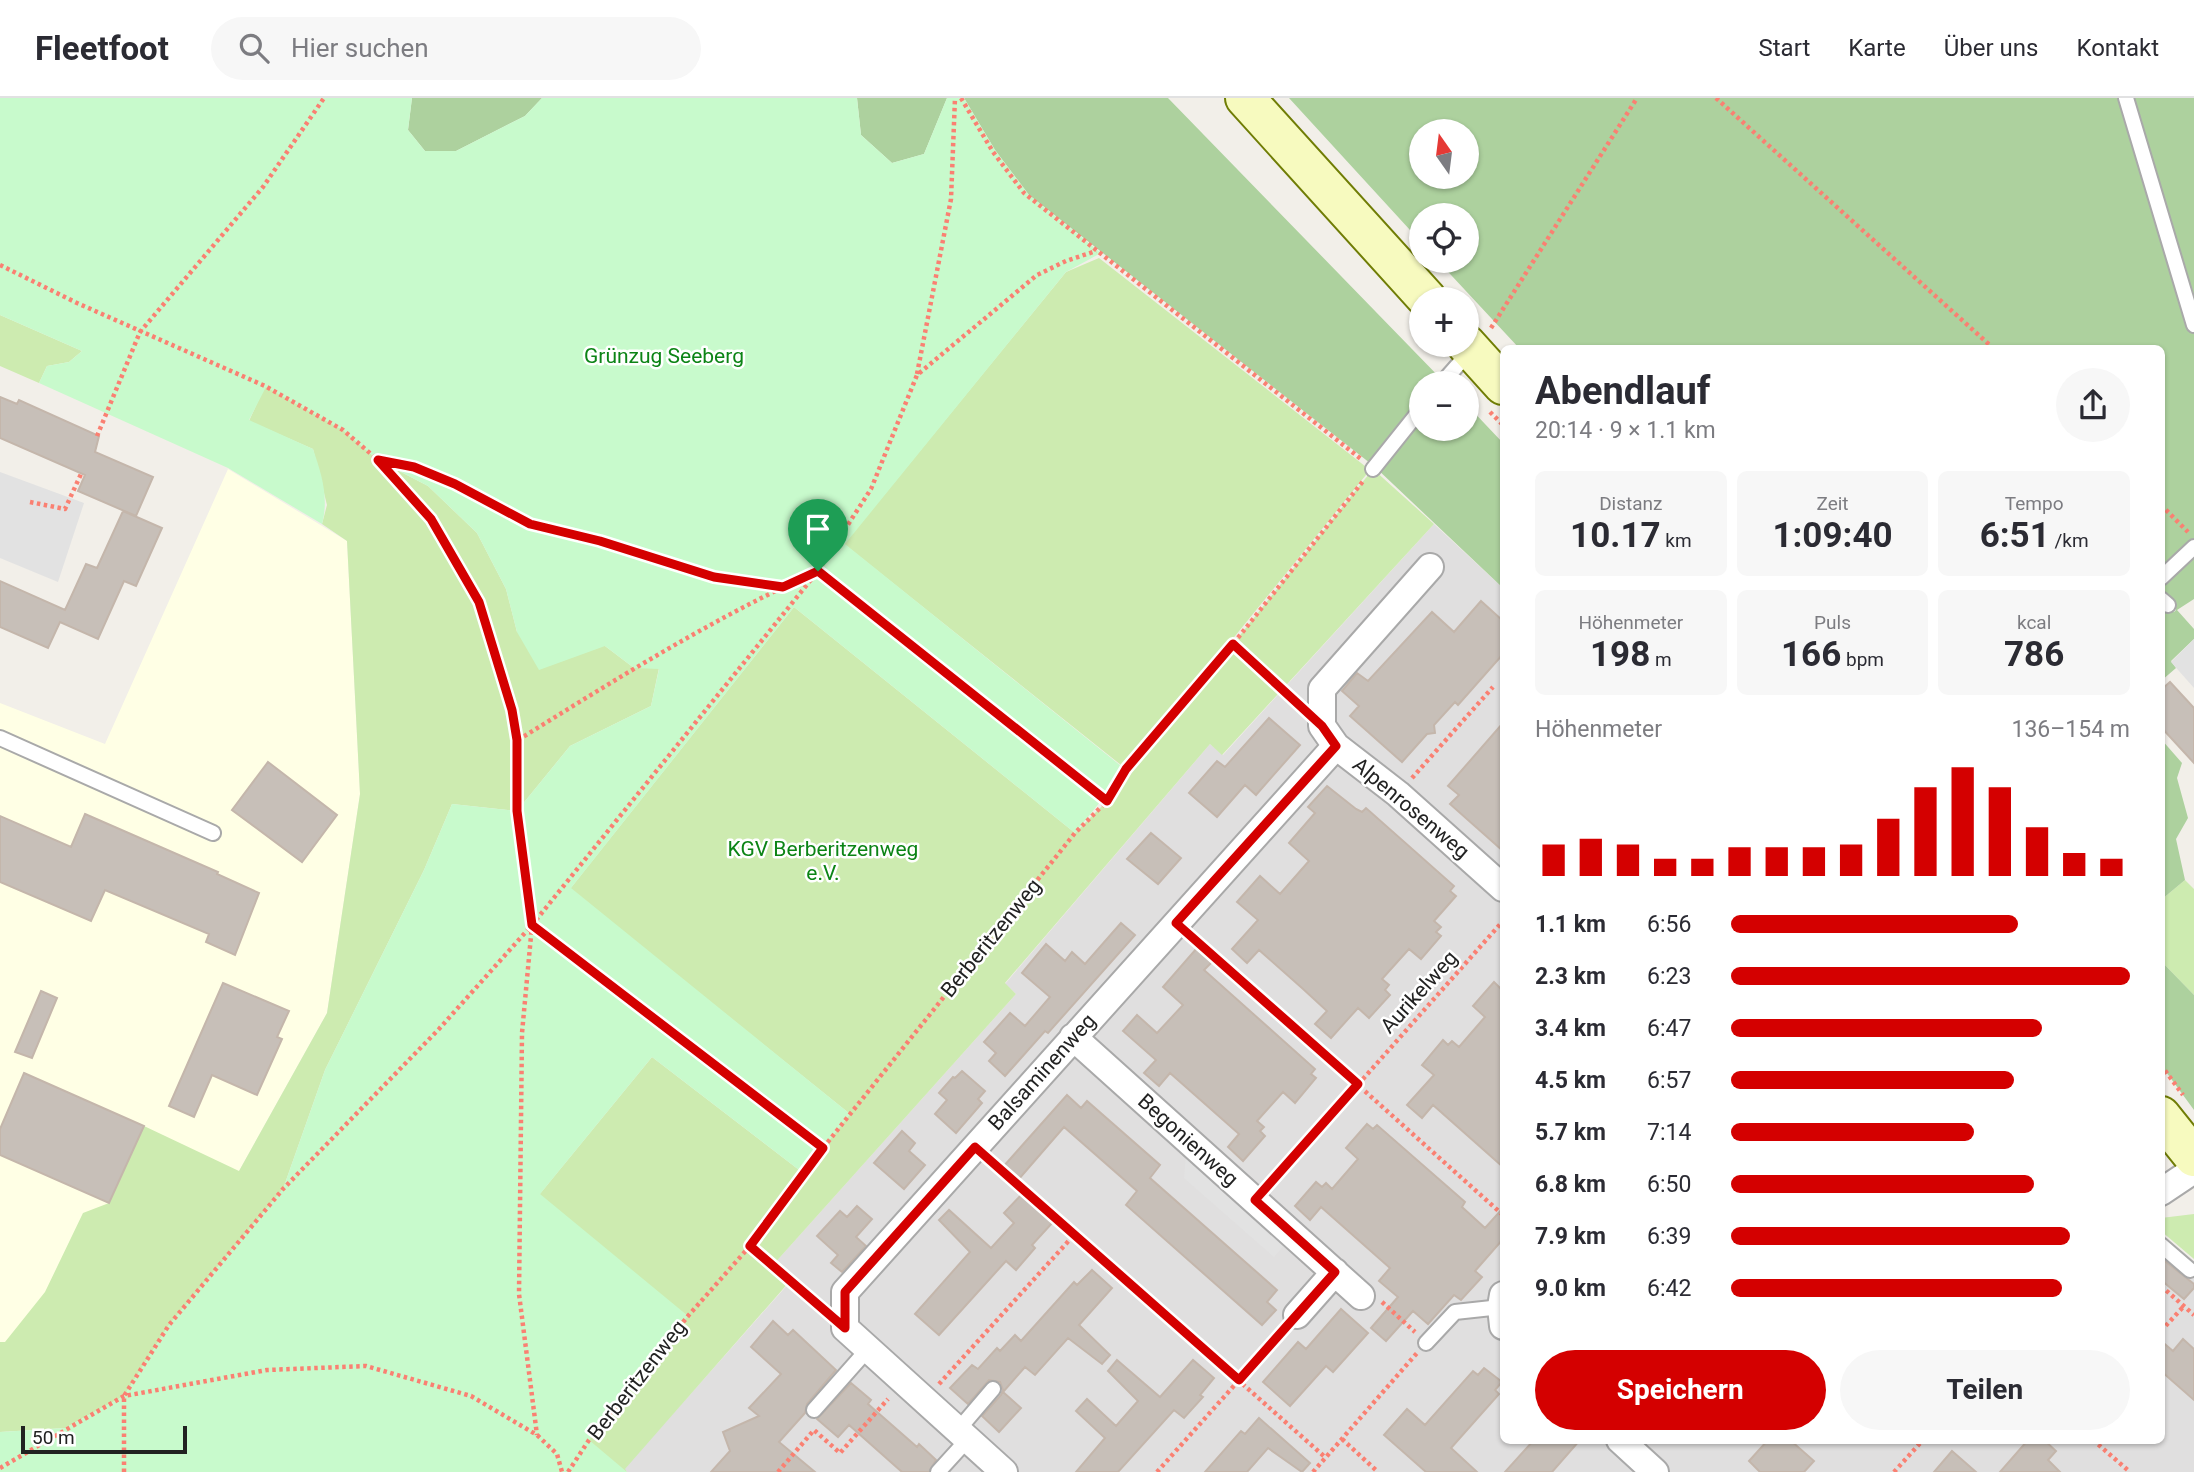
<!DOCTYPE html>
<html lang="de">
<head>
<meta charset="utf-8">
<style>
	:root { --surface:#fff; --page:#f7f7f7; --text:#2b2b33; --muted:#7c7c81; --line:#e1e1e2; --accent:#d40000 }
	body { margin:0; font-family:Roboto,sans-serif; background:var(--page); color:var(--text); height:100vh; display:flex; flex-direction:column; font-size:26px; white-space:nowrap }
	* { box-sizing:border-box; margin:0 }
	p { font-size:23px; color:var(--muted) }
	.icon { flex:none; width:38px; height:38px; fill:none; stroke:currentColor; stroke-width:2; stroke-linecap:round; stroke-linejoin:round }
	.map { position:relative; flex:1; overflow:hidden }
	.drawer { position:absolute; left:1500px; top:247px; width:665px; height:1099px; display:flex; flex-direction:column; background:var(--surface); border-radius:10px; box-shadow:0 2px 5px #0004 }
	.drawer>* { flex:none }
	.needle { width:46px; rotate:346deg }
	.buttons { position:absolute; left:1409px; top:21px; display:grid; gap:14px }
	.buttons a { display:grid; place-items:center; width:70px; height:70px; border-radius:50%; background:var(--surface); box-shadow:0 2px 5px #0004; font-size:35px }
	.scale { position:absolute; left:21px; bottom:18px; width:166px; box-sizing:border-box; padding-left:7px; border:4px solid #222; border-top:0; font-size:19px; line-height:24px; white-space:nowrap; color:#222; -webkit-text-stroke:5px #fff; paint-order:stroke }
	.pin { position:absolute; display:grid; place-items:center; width:60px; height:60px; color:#fff; margin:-72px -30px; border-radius:50% 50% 50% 0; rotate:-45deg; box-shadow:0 0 7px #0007 }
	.pin .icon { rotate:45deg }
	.round { display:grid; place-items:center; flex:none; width:74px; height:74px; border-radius:37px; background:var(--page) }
	.summary { display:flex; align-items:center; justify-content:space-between; height:119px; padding:0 35px }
	h1 { font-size:38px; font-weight:700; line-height:52px }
	.stats { display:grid; grid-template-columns:repeat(3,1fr); gap:10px; height:119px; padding:7px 35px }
	.stats div { display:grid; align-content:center; border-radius:10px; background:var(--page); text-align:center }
	.stats b { font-size:35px; font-weight:700 }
	.stats small { font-size:19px; font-weight:400 }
	.stats p { font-size:19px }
	.chart { height:196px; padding:14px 35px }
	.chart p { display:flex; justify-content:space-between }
	.chart svg { width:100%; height:126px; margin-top:7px; stroke:var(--accent); stroke-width:6 }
	.action { display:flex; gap:14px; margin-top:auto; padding:14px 35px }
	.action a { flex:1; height:80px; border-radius:42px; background:var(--accent); color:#fff; font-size:28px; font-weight:700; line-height:80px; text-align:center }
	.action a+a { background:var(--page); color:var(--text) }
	ul { padding:0 35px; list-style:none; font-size:23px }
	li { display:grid; grid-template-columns:112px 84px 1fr; align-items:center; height:52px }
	li i { height:18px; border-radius:9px; background:var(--accent) }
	header { display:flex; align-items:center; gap:42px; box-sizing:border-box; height:98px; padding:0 35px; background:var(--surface); border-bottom:2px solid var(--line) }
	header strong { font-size:33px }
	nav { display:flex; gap:38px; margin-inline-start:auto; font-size:24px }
	.search { width:490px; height:63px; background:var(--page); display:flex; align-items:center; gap:18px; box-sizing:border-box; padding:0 24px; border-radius:38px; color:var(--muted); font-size:26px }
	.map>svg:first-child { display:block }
</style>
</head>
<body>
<header>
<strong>Fleetfoot</strong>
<div class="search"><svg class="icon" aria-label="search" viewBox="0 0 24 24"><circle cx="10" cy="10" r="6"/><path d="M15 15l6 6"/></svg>Hier suchen</div>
<nav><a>Start</a><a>Karte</a><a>Über uns</a><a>Kontakt</a></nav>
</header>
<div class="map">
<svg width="2194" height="1374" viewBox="0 0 2194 1374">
	<rect width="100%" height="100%" fill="#f2efe9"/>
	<path fill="#e0dfdf" d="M 1434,426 L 1503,490 L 1503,1342 L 2161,1342 L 2161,1139 L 2194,1167 L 2194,1374 L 627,1374 L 624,1371 L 790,1184 L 772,1168 L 1016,896 L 1005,886 L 1210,646 L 1223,657 Z"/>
	<path fill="#ffffe5" d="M 228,371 L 347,443 L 360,696 L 327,915 L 239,1073 L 0,1295 L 0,605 L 105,646 Z"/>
	<path fill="#cdebb0" d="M 1099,160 L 1370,372 L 1157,634 L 1233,546 L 1373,371 L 1434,426 L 1222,657 L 1210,646 L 1005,885 L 1016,896 L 773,1167 L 790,1183 L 625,1371 L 627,1374 L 390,1238 L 687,1218 L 539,1097 L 652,959 L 803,1075 L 850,1016 L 570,791 L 794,509 L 1075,735 L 1107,703 L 1126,671 L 844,446 L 1066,174 Z
		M 0,217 L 82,253 L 69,264 L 47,268 L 39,285 L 0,268 Z
		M 265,288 L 343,332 L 378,362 L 428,388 L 477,435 L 506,491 L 517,534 L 605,548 L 634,570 L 659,570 L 651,608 L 570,648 L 517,713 L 452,706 L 424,772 L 325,972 L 283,1091 L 169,1227 L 124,1298 L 65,1330 L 0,1334 L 0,1244 L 5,1244 L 45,1194 L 83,1115 L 109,1105 L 144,1028 L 239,1073 L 327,915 L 360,696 L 347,443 L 322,426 L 327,407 L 313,351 L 249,323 Z
		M 2185,782 L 2194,791 L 2194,897 L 2161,863 L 2161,802 Z
		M 2194,1116 L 2194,1161 L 2161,1133 L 2161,1120 Z"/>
	<path fill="#add19e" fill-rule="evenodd" d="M 412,0 L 542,0 L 525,18 L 456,53 L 425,53 L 408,32 Z
		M 857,0 L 947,0 L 924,56 L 892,65 L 861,37 Z
		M 964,0 L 1168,0 L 1445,285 L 1421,285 L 1421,331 L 1466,331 L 1467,307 L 1503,345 L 1503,490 L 1375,369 L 1029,97 L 995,52 Z
		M 1289,0 L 2194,0 L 2194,501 L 2177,512 L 2194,531 L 2194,541 L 2171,563 L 2176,570 L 2161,583 L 2161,513 L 2168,507 L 2174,514 L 2176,512 L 2161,493 L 2161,250 L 1519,250 L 1438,163 L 1466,163 L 1466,117 L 1421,117 L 1421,144 ZM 1421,33 L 1466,33 L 1466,79 L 1421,79 Z
		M 2161,641 L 2182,665 L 2177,680 L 2188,720 L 2176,741 L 2185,782 L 2161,802 Z
		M 2161,863 L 2194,897 L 2194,1012 L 2161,967 Z"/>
	<path fill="#c8facc" d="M 0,0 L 412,0 L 408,32 L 425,53 L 456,53 L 525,18 L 542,0 L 857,0 L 861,37 L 892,65 L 924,56 L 947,0 L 964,0 L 995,52 L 1029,97 L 1101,155 L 1066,174 L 845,446 L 1126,672 L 1075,735 L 794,509 L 571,790 L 850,1016 L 803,1075 L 652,959 L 540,1096 L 688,1218 L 589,1342 L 627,1374 L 0,1374 L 0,1334 L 65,1330 L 124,1298 L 169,1227 L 283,1091 L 325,972 L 424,772 L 452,706 L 517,713 L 570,648 L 651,608 L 659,571 L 634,570 L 605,548 L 539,572 L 517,534 L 506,491 L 477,435 L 428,388 L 378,362 L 343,332 L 266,289 L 249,322 L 313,351 C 322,377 329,400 322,426 L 228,370 L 39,285 L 47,268 L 69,264 L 82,253 L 0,217 Z"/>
	<path fill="#e2e2e2" d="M 0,374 L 84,405 L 58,484 L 0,460 Z
		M 2194,541 L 2194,590 L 2171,564 Z
		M 1186,1057 L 1286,1145 L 1274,1159 L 1184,1080 Z"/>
	<path fill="#c7bfb8" stroke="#c4b6ab" stroke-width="2" d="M 0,299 L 17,306 L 19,302 L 99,338 L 95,354 L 153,379 L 136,418 L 78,393 L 85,377 L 0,340 Z
		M 123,413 L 162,430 L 136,488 L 124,483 L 98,541 L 60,524 L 48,550 L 0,529 L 0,483 L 65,512 L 86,466 L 97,470 Z
		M 1481,503 L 1503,523 L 1503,556 L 1458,607 L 1455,604 L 1434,627 L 1435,635 L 1427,636 L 1402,664 L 1350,618 L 1359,608 L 1342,593 L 1357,575 L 1368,583 L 1432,514 L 1454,534 Z
		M 2170,584 L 2194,610 L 2194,665 L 2161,629 L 2161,592 Z
		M 1269,620 L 1300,647 L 1256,697 L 1245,687 L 1217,719 L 1189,695 L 1217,663 L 1225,669 Z
		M 1503,625 L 1503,753 L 1450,706 L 1459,697 L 1448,688 Z
		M 268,664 L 337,717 L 302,764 L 232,712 Z
		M 1327,688 L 1356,711 L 1362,714 L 1366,710 L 1454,788 L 1450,793 L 1456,798 L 1434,823 L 1441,829 L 1436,834 L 1441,838 L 1421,861 L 1409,851 L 1382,881 L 1389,887 L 1385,892 L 1390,897 L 1369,920 L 1358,910 L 1331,940 L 1315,926 L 1327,913 L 1302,890 L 1259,852 L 1247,865 L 1232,851 L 1258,822 L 1237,804 L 1260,778 L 1280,796 L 1309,763 L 1289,745 L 1315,715 L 1308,709 Z
		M 85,716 L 218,774 L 217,776 L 259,795 L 235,857 L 206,844 L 209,836 L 105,792 L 91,823 L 0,784 L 0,718 L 71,749 Z
		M 1151,735 L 1181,760 L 1158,786 L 1127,761 Z
		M 1121,825 L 1135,837 L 1048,935 L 1045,933 L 1005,978 L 989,963 L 996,955 L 984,944 L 1010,915 L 1025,928 L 1050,899 L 1022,875 L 1046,846 L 1065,863 L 1072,854 L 1085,866 Z
		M 1197,850 L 1212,864 L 1204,872 L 1315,971 L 1311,976 L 1316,980 L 1295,1005 L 1283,994 L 1257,1023 L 1264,1029 L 1260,1033 L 1265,1038 L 1243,1063 L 1228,1049 L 1239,1036 L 1170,975 L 1159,988 L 1144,975 L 1156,962 L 1123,933 L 1137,917 L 1157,935 L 1183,907 L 1163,889 Z
		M 1494,884 L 1503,893 L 1503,1069 L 1433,1007 L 1422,1020 L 1407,1007 L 1434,977 L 1422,967 L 1443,942 L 1448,947 L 1452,943 L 1459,949 L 1485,919 L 1473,908 Z
		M 223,885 L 289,913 L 277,939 L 282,941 L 257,997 L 212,977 L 194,1019 L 169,1008 Z
		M 41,893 L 57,900 L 32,960 L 15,954 Z
		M 962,973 L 985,993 L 978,1001 L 982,1005 L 956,1035 L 935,1016 L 947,1002 L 939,995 L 953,979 L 955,980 Z
		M 24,975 L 144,1028 L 109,1105 L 0,1057 L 0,1031 Z
		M 1067,997 L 1081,1010 L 1087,1003 L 1160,1067 L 1150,1080 L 1277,1192 L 1267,1204 L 1276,1212 L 1262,1227 L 1126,1107 L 1137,1093 L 1064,1029 L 1018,1082 L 1003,1069 Z
		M 1367,1026 L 1373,1031 L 1377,1027 L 1465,1104 L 1462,1109 L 1485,1130 L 1503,1110 L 1503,1141 L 1475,1173 L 1482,1179 L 1461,1202 L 1454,1197 L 1428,1226 L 1413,1213 L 1386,1243 L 1371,1230 L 1398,1199 L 1379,1183 L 1390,1170 L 1321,1109 L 1310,1122 L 1295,1108 L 1316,1084 L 1322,1089 L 1326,1085 L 1332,1091 L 1358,1061 L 1346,1050 Z
		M 902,1033 L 915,1045 L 909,1053 L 925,1067 L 904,1091 L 874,1065 Z
		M 1022,1096 L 1053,1124 L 1032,1147 L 1035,1150 L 1016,1172 L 1006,1163 L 939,1237 L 915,1216 L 970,1154 L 939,1122 L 949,1112 L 991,1150 L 1014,1125 L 1004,1115 Z
		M 857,1108 L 872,1121 L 856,1139 L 866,1148 L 842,1174 L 831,1165 L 838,1157 L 817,1138 L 840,1113 L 847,1119 Z
		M 2161,1160 L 2194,1186 L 2194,1190 L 2184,1201 L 2161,1182 Z
		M 1092,1172 L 1112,1190 L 1079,1227 L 1110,1257 L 1102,1266 L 1068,1240 L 1035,1277 L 1025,1269 L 1003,1294 L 1021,1310 L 999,1334 L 982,1318 L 1001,1297 L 1003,1292 L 1000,1284 L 989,1282 L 968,1306 L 950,1290 L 972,1267 L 978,1271 L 997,1250 L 1000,1253 L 1015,1237 L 1021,1243 L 1074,1184 L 1077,1187 Z
		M 1341,1211 L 1368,1235 L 1333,1274 L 1326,1268 L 1290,1308 L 1263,1284 L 1298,1244 L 1306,1251 Z
		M 773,1223 L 788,1237 L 793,1232 L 836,1272 L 807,1306 L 805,1315 L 779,1344 L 815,1374 L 711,1374 L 730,1353 L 723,1334 L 759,1318 L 749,1310 L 781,1276 L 751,1249 Z
		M 2183,1241 L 2194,1251 L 2194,1302 L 2161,1273 L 2161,1243 L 2173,1253 Z
		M 1117,1262 L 1160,1299 L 1193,1262 L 1214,1280 L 1200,1297 L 1203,1299 L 1184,1320 L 1174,1312 L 1118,1374 L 1076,1374 L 1105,1340 L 1076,1313 L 1087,1301 L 1116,1328 L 1138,1303 L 1108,1273 Z
		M 1484,1270 L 1502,1284 L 1495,1292 L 1499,1296 L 1451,1350 L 1477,1374 L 1426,1374 L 1384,1337 L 1407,1311 L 1425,1327 L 1473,1273 L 1478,1277 Z
		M 851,1285 L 871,1302 L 868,1306 L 917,1349 L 919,1346 L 936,1362 L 929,1374 L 902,1374 L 849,1327 L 838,1339 L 817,1321 Z
		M 1259,1320 L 1310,1365 L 1302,1374 L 1268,1350 L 1247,1374 L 1205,1374 L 1241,1333 L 1245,1336 Z
		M 1534,1342 L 1580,1342 L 1552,1374 L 1505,1374 Z
		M 1768,1342 L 1790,1342 L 1814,1363 L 1804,1374 L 1760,1374 L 1749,1363 Z
		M 2028,1342 L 2044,1342 L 2056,1353 L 2048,1362 L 2060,1374 L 2000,1374 Z
		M 1952,1353 L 1976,1374 L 1934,1374 Z"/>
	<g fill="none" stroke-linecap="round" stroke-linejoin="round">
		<g stroke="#a9a9a9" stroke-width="18">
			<path id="lane" d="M 2126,0 L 2194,227
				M 1442,285 L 1471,252
				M 1373,371 L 1421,311
				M 2161,480 L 2194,449
				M 2161,501 L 2168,507
				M 0,640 L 213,735
				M 2161,1147 L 2190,1172
				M 1426,1245 L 1455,1214 L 1501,1209
				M 814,1312 L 868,1251
				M 958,1332 L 993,1291
				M 938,1374 L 968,1341"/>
		</g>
		<g stroke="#a9a9a9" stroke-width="30">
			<path id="street" d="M 1430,469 L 1322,591 L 1322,628 L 1336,648 L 1398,696 L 1503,790
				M 1073,939 L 1361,1198
				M 2161,1094 L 2194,1072
				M 1503,1197 L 1501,1209 L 1503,1228
				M 1297,1217 L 1335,1174
				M 1620,1342 L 1655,1374
				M 1004,1374 L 845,1230 L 845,1194 L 1336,648"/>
		</g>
		<g stroke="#707d05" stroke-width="42">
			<path id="secondary" d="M 1245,0 L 1427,201
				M 1466,246 L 1503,287
				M 2161,1018 L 2194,1059"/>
		</g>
		<path stroke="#fa8072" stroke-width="4.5" stroke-dasharray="3.5 3.5" stroke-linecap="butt" d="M 961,0 L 993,54 L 1024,95 L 1361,361
			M 1716,0 L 1993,250
			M 0,167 L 77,205 L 265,288 L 343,332 L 378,362 L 431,421 L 479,504 L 512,612 L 518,642 L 517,713 L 532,827 L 522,935 L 519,1196 L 537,1337
			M 1491,230 L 1637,0
			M 917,276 L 951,101 L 955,0
			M 1490,314 L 1503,327
			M 97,338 L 140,234 L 263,89 L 324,0
			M 379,362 L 414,369 L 455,386 L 530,426 L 600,443 L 714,479 L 781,488
			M 30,404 L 65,411 L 81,376
			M 2161,407 L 2188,434
			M 1233,546 L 1299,607
			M 518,642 C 615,582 713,520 818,473 L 1107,703
			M 1412,680 L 1493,589
			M 533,828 L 823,1050
			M 1193,839 L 1503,1117
			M 2161,967 L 2183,997
			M 991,1063 L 1326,1360
			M 1270,1086 L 1503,823
			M 750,1148 L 823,1212
			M 2161,1188 L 2194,1217
			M 1382,1204 L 1415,1234
			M 2161,1233 L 2184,1208
			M 939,1286 L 1074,1137
			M 1342,1341 L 1378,1374
			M 2093,1342 L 2130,1374
			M 0,1370 L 124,1298 L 267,1272 L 366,1268 L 471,1298 L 537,1337 L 557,1356 L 562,1374
			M 124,1374 L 124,1298 L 169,1227 L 283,1091 L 439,931 L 532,827 L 818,473 L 871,391 L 917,277 L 1037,177 L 1066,163 L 1096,153
			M 568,1374 L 589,1342 L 688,1218 L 750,1148 L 803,1075 L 1075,735 L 1107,703 L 1126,672 L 1233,546 L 1364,382
			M 778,1374 L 814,1332 L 840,1355 L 888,1301
			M 1157,1374 L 1282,1234
			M 1313,1374 L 1417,1255
			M 1894,1374 L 1923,1342"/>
		<use href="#lane" stroke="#fff" stroke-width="14"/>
		<use href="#street" stroke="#fff" stroke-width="26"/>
		<use href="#secondary" stroke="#f7fabf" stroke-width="38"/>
	</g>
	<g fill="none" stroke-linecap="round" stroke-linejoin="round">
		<g stroke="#fff" stroke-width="14">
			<path id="route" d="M 378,362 L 414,369 L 455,386 L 530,426 L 600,443 L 714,479 L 783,489 L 818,473 L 1107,703 L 1126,671 L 1233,546 L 1322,628 L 1336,648 L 1176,825 L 1358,986 L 1255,1102 L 1335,1174 L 1239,1282 L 975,1049 L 845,1194 L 845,1230 L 750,1148 L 823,1050 L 532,827 L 517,713 L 517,642 L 512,612 L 479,504 L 431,421 Z"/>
		</g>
		<use href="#route" stroke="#d40000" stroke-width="9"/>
	</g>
	<g text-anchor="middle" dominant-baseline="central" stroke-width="5" stroke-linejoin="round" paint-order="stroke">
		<g font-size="21" fill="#0c8416" stroke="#fff">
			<text x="664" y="258">Grünzug Seeberg</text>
			<text x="823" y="751">KGV Berberitzenweg<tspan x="823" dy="24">e.V.</tspan></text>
		</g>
		<g font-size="21" fill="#222" stroke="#fff">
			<text transform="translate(1411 710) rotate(40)">Alpenrosenweg</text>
			<text transform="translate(991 840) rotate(-51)">Berberitzenweg</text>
			<text transform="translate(1419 894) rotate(-48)">Aurikelweg</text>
			<text transform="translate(1042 974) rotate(-48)">Balsaminenweg</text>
			<text transform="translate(1188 1042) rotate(42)">Begonienweg</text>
			<text transform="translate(637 1282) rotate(-52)">Berberitzenweg</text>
		</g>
	</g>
</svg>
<div class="buttons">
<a><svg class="needle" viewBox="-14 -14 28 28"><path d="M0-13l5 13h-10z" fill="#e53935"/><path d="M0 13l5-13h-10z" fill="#7c7c81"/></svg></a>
<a><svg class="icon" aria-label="locate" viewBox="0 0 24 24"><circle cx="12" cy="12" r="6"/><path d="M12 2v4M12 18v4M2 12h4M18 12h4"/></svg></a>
<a>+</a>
<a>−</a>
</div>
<div class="scale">50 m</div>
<div class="pin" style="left:818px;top:473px;background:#1e9e55"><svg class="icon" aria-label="arrive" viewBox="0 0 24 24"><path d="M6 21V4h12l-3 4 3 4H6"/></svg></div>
<section class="drawer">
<div class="summary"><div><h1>Abendlauf</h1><p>20:14 · 9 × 1.1 km</p></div><a class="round"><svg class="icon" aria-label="share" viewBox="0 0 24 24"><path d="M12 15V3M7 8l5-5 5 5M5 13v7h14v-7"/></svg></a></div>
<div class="stats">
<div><p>Distanz</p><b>10.17<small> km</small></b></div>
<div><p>Zeit</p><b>1:09:40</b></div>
<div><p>Tempo</p><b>6:51<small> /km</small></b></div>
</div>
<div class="stats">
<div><p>Höhenmeter</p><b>198<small> m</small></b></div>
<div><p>Puls</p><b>166<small> bpm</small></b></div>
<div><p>kcal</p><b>786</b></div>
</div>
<div class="chart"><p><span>Höhenmeter</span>136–154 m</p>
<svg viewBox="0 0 160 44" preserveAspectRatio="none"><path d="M5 44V33M15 44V31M25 44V33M35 44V38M45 44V38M55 44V34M65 44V34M75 44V34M85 44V33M95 44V24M105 44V13M115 44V6M125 44V13M135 44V27M145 44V36M155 44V38"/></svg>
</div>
<ul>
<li><b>1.1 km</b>6:56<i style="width:72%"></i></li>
<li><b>2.3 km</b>6:23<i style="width:100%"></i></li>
<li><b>3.4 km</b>6:47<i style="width:78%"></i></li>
<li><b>4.5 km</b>6:57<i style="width:71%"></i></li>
<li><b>5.7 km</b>7:14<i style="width:61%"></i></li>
<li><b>6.8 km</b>6:50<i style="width:76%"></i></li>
<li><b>7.9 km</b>6:39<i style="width:85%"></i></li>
<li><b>9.0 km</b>6:42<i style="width:83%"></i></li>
</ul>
<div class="action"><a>Speichern</a><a>Teilen</a></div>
</section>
</div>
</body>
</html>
